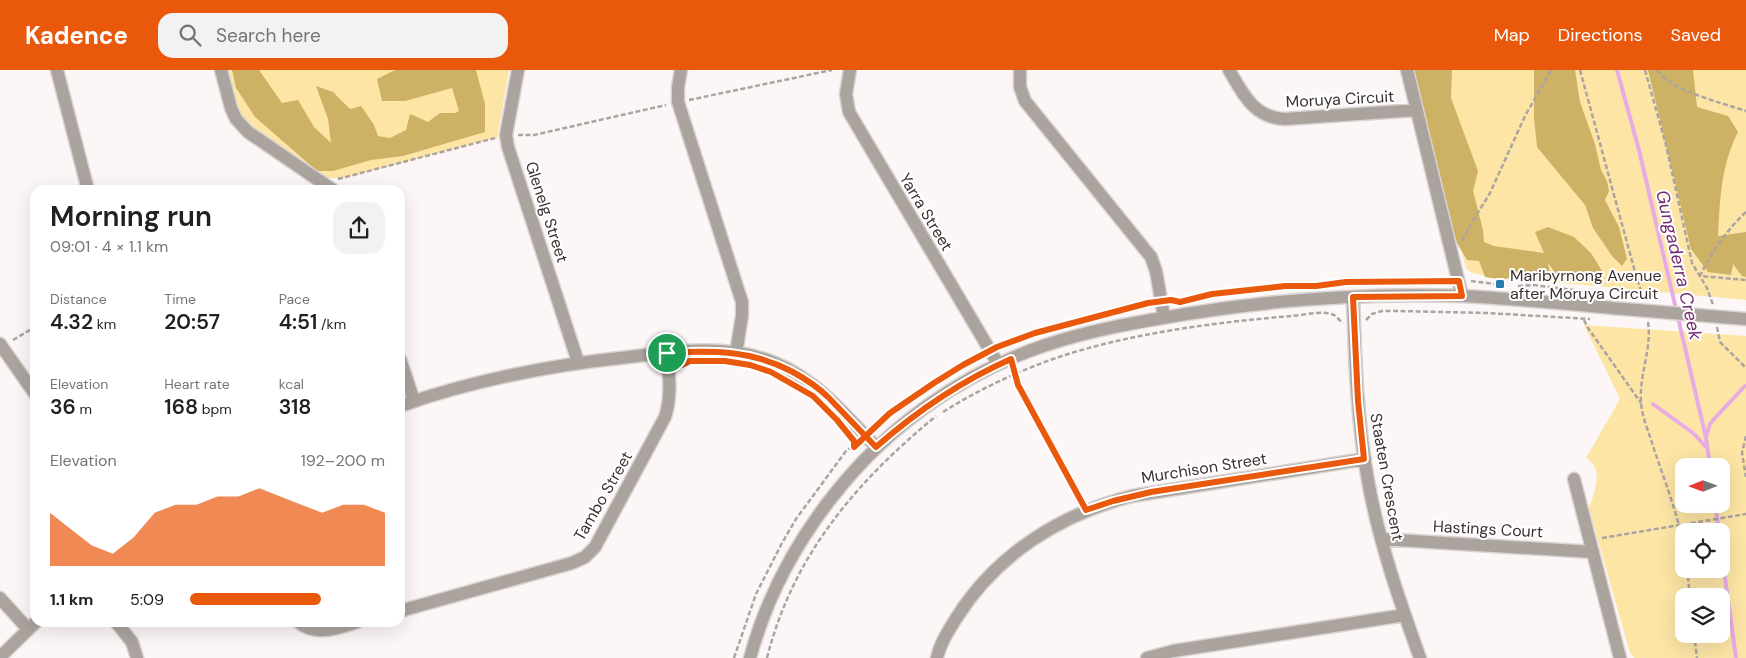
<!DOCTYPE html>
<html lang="en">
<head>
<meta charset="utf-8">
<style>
	:root { --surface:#fff; --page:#f2f2f2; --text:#202124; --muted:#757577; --accent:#ea580c }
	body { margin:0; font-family:"DM Sans",sans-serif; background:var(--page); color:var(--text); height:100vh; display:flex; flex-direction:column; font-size:19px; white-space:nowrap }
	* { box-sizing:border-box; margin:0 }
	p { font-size:16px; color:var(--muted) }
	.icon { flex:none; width:28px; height:28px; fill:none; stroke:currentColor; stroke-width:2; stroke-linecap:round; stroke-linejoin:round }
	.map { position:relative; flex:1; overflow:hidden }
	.drawer { position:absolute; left:30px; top:115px; width:375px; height:442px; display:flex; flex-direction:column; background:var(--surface); border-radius:15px; box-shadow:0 5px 20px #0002 }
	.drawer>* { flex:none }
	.needle { width:32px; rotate:269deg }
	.fabs { position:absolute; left:1675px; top:388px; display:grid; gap:10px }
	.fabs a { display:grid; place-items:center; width:55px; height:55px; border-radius:10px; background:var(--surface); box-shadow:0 5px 20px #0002; font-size:25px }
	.pin { position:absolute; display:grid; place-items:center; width:42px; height:42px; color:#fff; margin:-21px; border:2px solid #fff; border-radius:50%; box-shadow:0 1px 5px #0007 }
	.round { display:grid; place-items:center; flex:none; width:52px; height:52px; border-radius:15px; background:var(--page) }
	.head { display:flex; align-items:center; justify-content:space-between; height:85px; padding:0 20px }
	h1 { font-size:28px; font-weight:600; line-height:38px }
	.metrics { display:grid; grid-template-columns:repeat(3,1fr); gap:8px; height:85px; padding:5px 20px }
	.metrics div { display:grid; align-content:center }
	.metrics b { font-size:21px; font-weight:600 }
	.metrics small { font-size:14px; font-weight:400 }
	.metrics p { font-size:14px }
	.chart { height:140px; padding:10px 20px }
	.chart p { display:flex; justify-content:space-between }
	.chart svg { width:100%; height:90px; margin-top:5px; fill:var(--accent); opacity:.7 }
	ul { padding:0 20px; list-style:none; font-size:16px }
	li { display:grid; grid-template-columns:80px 60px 1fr; align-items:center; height:38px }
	li i { height:12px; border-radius:6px; background:var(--accent) }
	header { display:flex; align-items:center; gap:30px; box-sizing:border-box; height:70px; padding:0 25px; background:var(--accent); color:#fff }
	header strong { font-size:24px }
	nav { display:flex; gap:28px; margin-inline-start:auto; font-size:18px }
	.search { width:350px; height:45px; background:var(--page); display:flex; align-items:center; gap:12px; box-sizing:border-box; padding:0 18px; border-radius:15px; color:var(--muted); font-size:19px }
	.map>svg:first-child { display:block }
</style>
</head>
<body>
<header>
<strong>Kadence</strong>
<div class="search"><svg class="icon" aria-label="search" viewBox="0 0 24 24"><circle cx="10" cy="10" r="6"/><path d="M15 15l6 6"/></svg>Search here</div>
<nav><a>Map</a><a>Directions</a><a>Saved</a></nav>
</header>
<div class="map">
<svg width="1746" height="588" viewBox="0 0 1746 588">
	<rect width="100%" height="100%" fill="#fcf7f6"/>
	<path fill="#fde5a6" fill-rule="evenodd" d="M 225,0 L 509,0 L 497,69 L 491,69 L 344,108 L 327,108 L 277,74 L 252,58 L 238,46 Z
		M 1412,0 L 1746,0 L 1746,230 L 1607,217 L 1499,208 L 1472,203 L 1466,198 Z
		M 1584,255 L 1746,266 L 1746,588 L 1634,588 L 1630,583 L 1589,438 C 1593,427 1600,409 1595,397 C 1593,394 1589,390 1586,388 L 1620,329 ZM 1721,396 L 1721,434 L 1684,434 L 1684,396 ZM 1684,461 L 1721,461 L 1721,499 L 1684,499 ZM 1684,526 L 1721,526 L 1721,564 L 1684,564 Z"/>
	<path fill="#cdb164" d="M 232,0 L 259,0 L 282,33 L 298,30 L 314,57 L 331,73 L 328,49 L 316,16 L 333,22 L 350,39 L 361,36 L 374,55 L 378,66 L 390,68 L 406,60 L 410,44 L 428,52 L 440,43 L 455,43 L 459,41 L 452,18 L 405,31 L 382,31 L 377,9 L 395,0 L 476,0 L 485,34 L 485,62 L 403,86 L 371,90 L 333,101 L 317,101 L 255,47 L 236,18 Z
		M 1413,0 L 1452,0 L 1451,28 L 1478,101 L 1473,121 L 1483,160 L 1484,172 L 1494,176 L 1544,183 L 1535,162 L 1548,157 L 1574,167 L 1591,183 L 1602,201 L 1598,210 C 1585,214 1572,209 1558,207 L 1548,193 L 1551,209 L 1539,211 L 1515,205 L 1504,210 L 1485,207 L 1479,191 L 1467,190 L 1457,173 L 1453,160 Z
		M 1534,0 L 1575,0 L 1580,32 L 1595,74 L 1601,100 L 1607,111 L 1609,121 L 1605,130 L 1619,157 L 1627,189 L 1622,196 L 1612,186 L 1593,158 L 1585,135 L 1537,77 L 1534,48 Z
		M 1648,0 L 1693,0 L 1697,37 L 1728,46 L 1738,62 C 1721,96 1720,128 1718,166 L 1746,162 L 1746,207 L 1742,206 L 1733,194 L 1731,205 L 1708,202 L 1691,179 Z"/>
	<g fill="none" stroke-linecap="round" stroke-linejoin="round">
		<path stroke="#e8ace5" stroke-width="4" d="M 1617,0 L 1639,80 L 1706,368 L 1710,396
			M 1653,334 L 1693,363 L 1707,378
			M 1706,367 L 1710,354 L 1714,349 L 1745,316
			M 1715,434 L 1719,461
			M 1721,479 L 1736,588"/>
		<g stroke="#d9d3d2" stroke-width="15">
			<path id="minor" d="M 57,0 L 88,120
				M 221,0 L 231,38 L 236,49 L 248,62 L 333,120
				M 518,0 L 506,65 L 508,77 L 578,292
				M 681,0 L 678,17 L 678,32 L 742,232 L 742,246 L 736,283
				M 850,0 L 846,24 L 849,42 L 998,294
				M 1020,0 L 1020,17 L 1025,31 L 1151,187 L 1156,201 L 1164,247
				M 1229,0 C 1243,24 1254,48 1285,49 L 1417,40
				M 1407,0 L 1462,226
				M 1353,227 C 1355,290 1357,354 1369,416 C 1380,475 1400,532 1420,588
				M 1733,248 L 1746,249
				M 0,274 L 35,324
				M 400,289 L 414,331
				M 400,336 C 474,310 551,295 629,287 C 678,281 729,274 775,293 C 817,310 846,346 876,377
				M 1574,409 L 1620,588
				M 1381,469 L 1593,482
				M 0,528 L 28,559
				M 400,541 L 572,493 L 585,487 L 595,477 L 665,347 C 672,326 669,304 667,283
				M 116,552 L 132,572 L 137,588
				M 298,552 C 316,567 338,558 357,552
				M 0,587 L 36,552
				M 750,588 C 766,529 795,474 833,426 C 887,357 961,304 1043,276 C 1089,260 1138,252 1186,244 C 1278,229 1371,223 1463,226 C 1521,229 1578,235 1636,240
				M 937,588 C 940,573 949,560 957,547 C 997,484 1061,444 1132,426 L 1365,389
				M 1147,588 L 1173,581 L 1405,545"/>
		</g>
		<path stroke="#aba4a3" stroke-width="2.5" stroke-dasharray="5 2.5" stroke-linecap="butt" d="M 1580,0 L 1635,202 L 1644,230
			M 1645,0 L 1666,75 L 1692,193 L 1707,218 L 1713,235
			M 1657,0 C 1672,21 1722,33 1746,41
			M 689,30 L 832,0
			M 518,65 L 534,65 L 666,35
			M 338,109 L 495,68
			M 1746,142 C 1726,161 1712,181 1700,206 L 1746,210
			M 1462,171 L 1471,154 L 1490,123 L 1525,46 L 1551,0
			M 1471,211 L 1503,215
			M 1326,215 L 1346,212 L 1446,210
			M 1518,216 L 1533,215 L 1590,222
			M 1188,230 L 1213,224 L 1285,217 L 1311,216
			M 1366,250 L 1372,244 L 1382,241 L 1398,241 L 1487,243 L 1590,249
			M 1584,250 L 1588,258 L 1641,333
			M 1081,251 L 1151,233
			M 1648,252 C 1652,279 1639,305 1641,332 C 1642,348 1649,362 1653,376 C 1664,409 1677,442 1684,476
			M 1717,257 L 1720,272 L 1746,298
			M 13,270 L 35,257
			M 1000,276 L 1035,263 L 1064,255
			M 1014,302 L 1018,315 L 1080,430
			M 943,342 C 978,320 1014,303 1053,289 C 1125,264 1216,252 1292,246 C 1304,245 1323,240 1334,245 C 1337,247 1340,251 1343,253
			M 875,358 C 906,329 942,307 980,287
			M 1746,366 L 1742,383 L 1746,407
			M 1602,468 L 1746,444
			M 1687,499 L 1690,526
			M 1694,564 L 1697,588
			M 734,588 L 756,524 L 782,473 L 796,449 L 846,381 L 858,373
			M 767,588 C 793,485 856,412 936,346"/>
		<use href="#minor" stroke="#aba39e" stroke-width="12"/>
		<g stroke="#d9d3d2" stroke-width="15" stroke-linecap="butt">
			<path id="minor-bridge" d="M 1636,240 L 1733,248"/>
		</g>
		<use href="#minor-bridge" stroke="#aba39e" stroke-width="12"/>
	</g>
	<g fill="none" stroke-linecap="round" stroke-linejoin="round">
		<g stroke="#fff" stroke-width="10">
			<path id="route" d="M 667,283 C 712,280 750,280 791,301 C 804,308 818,317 829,328 L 876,377 C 917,341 961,311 1011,289 L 1018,315 L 1086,440 L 1113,431 L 1151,422 L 1364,389 L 1358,331 L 1353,227 L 1462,226 L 1459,211 L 1346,212 L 1316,216 L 1285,216 L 1212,224 L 1180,232 L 1171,230 L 1148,233 L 1035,263 L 997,277 L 963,295 L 934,313 L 890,343 L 854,377 L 854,371 L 837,350 L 813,326 L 771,302 L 750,295 L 725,291 L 690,291 L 682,295 L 668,296 L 667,283"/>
		</g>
		<use href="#route" stroke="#ea580c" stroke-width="6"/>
	</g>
	<rect fill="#257eac" stroke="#fff" stroke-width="2" x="1495" y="209" width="10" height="10" rx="2.5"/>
	<g text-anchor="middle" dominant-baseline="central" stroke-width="4" stroke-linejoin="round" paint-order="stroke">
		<g font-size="16" fill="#3a3130" stroke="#fff">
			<text transform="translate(1340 29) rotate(-3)">Moruya Circuit</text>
			<text transform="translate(547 142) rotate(72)">Glenelg Street</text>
			<text transform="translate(926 142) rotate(59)">Yarra Street</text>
			<text transform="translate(1204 398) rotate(-9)">Murchison Street</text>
			<text transform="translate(1387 407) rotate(80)">Staaten Crescent</text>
			<text transform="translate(603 426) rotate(-60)">Tambo Street</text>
			<text transform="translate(1488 459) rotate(3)">Hastings Court</text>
		</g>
		<g font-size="16" fill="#3a3130" stroke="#fff" text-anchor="start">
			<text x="1510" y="205">Maribyrnong Avenue<tspan x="1510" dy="18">after Moruya Circuit</tspan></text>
		</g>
		<g font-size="18" font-style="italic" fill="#722d71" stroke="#fff">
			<text transform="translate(1679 195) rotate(77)">Gungaderra Creek</text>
		</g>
	</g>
</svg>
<div class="fabs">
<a><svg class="needle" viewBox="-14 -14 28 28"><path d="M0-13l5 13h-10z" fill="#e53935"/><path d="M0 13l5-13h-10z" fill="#757577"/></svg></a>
<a><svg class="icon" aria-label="locate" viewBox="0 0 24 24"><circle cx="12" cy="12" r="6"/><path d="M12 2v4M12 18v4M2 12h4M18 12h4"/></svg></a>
<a><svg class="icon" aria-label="layers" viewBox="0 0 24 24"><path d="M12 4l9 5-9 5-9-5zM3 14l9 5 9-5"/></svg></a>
</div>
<div class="pin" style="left:667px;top:283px;background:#1e9e55"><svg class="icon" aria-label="arrive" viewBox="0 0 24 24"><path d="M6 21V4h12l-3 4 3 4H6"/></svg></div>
<section class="drawer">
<div class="head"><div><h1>Morning run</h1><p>09:01 · 4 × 1.1 km</p></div><a class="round"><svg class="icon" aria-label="share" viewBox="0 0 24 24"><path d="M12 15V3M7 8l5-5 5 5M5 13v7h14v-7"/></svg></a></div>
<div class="metrics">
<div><p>Distance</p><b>4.32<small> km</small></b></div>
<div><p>Time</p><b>20:57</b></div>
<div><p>Pace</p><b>4:51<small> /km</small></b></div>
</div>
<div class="metrics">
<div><p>Elevation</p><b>36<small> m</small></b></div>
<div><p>Heart rate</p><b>168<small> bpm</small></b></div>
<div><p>kcal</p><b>318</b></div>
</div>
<div class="chart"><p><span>Elevation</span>192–200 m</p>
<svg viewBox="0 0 160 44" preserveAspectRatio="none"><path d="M0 44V18L10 26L20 34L30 38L40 30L50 18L60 14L70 14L80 10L90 10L100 6L110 10L120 14L130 18L140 14L150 14L160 18V44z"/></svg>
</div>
<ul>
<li><b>1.1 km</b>5:09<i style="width:67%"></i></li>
</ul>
</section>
</div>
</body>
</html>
